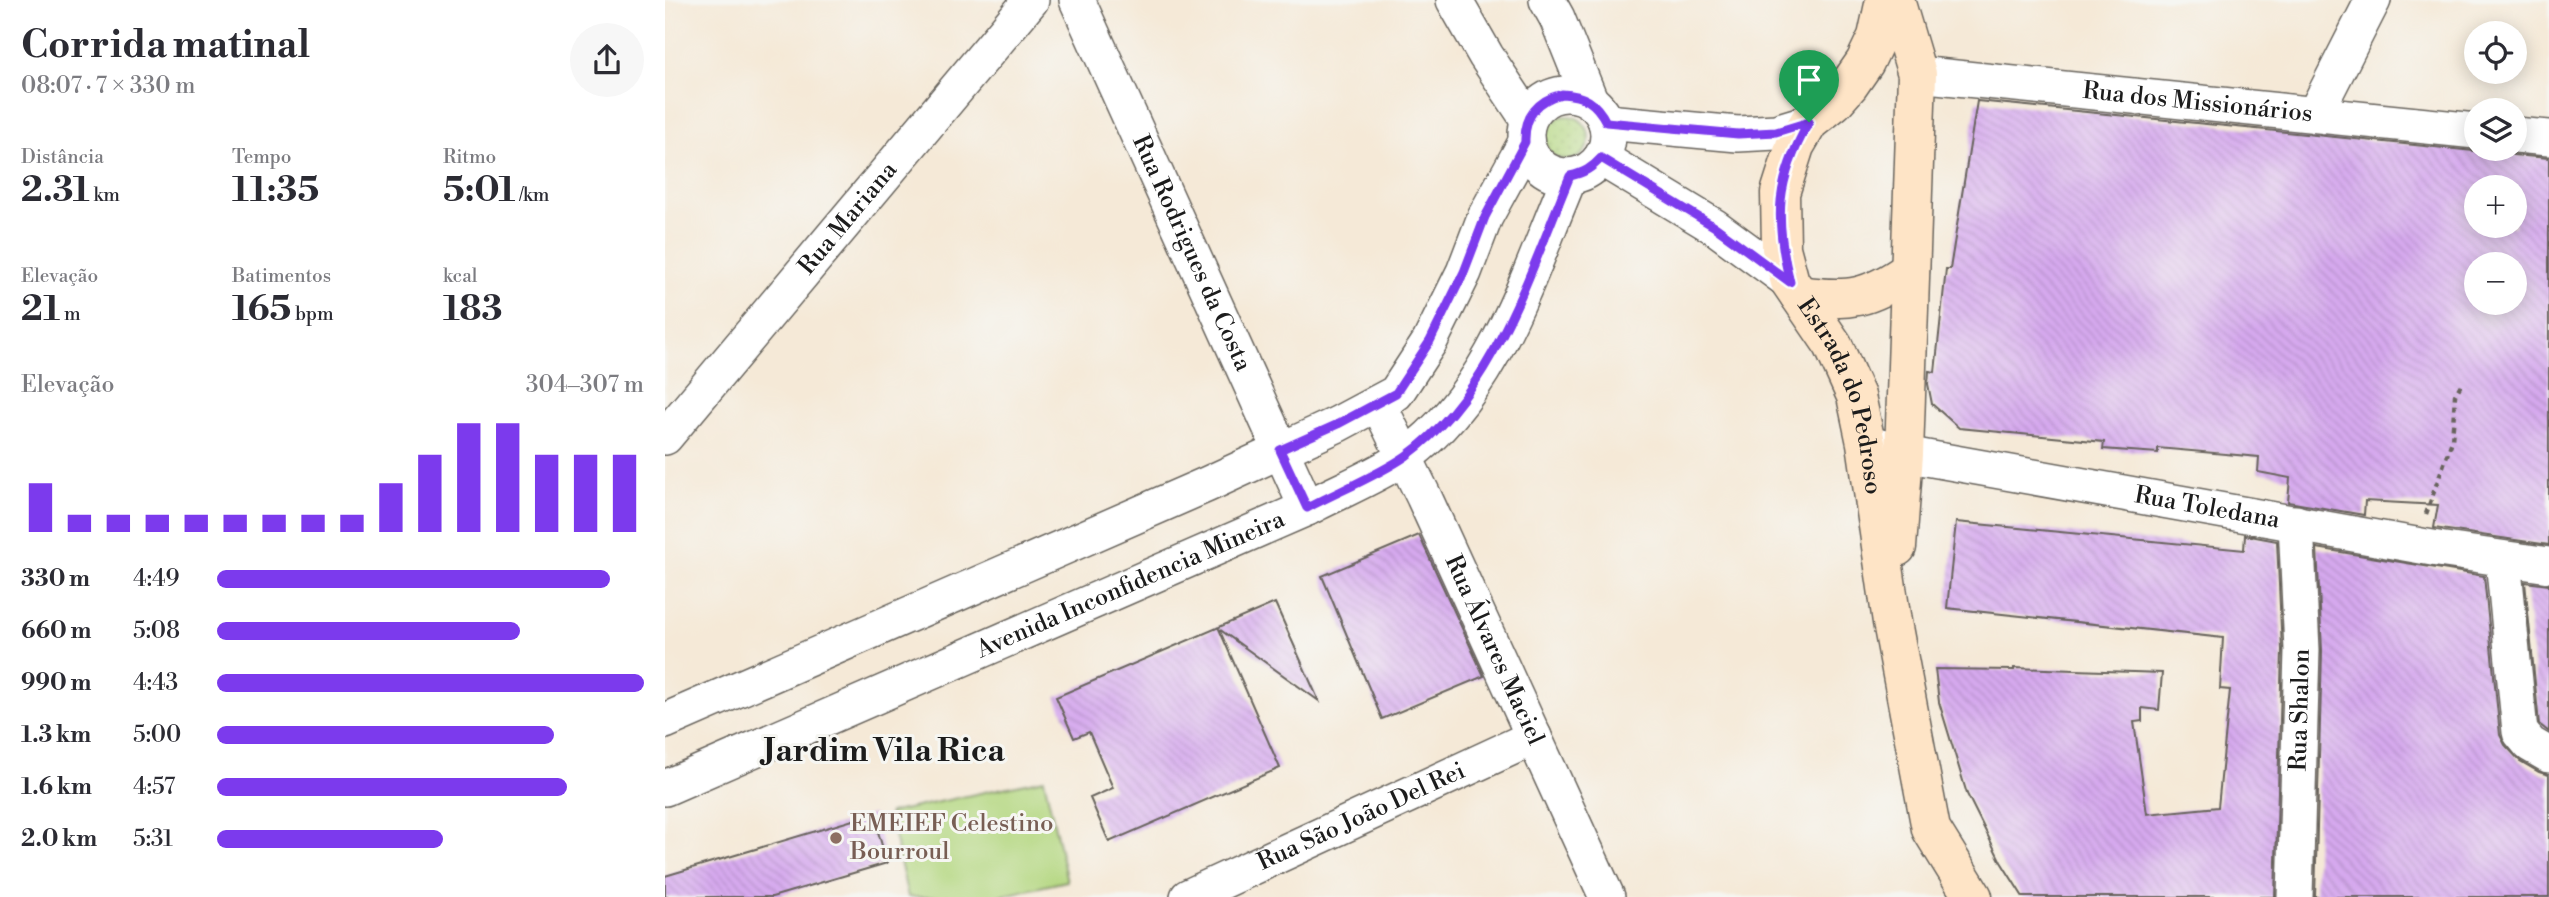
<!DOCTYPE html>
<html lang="pt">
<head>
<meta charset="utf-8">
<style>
	:root { --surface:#fff; --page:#f7f7f7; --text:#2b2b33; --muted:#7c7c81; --accent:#7c3aed }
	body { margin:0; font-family:"Libre Bodoni",serif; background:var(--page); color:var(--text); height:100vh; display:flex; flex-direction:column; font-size:26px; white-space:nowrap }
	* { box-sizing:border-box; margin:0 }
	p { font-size:23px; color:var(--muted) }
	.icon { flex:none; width:38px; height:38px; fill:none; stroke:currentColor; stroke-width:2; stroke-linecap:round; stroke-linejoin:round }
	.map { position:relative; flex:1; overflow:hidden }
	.panel { display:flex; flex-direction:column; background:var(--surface); width:665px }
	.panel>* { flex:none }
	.buttons { position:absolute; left:1799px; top:21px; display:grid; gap:14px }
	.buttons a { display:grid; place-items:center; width:63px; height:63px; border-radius:50%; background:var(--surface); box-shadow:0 4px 18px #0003; font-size:35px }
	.pin { position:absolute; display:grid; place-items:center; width:60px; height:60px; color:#fff; margin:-72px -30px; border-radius:50% 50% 50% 0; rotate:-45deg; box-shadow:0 0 7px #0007 }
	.pin .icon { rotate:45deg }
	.round { display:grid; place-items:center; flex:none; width:74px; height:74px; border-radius:37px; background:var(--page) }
	.head { display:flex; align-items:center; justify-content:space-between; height:119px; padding:0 21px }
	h1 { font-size:38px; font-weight:700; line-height:52px }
	.stats { display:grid; grid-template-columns:repeat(3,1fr); gap:10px; height:119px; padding:7px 21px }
	.stats div { display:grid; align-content:center }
	.stats b { font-size:35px; font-weight:700 }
	.stats small { font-size:19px; font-weight:400 }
	.stats p { font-size:19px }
	.chart { height:196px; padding:14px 21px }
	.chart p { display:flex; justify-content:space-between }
	.chart svg { width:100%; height:126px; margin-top:7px; stroke:var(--accent); stroke-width:6 }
	ul { padding:0 21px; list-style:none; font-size:23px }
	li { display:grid; grid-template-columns:112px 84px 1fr; align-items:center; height:52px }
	li i { height:18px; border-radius:9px; background:var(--accent) }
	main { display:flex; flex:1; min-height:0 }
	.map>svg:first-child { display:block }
</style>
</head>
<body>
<main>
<section class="panel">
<div class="head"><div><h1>Corrida matinal</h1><p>08:07 · 7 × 330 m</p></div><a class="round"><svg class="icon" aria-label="share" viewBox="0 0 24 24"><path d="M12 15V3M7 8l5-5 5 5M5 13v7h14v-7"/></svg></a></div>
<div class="stats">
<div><p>Distância</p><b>2.31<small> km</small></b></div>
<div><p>Tempo</p><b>11:35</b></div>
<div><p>Ritmo</p><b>5:01<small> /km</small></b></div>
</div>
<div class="stats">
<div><p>Elevação</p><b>21<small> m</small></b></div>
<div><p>Batimentos</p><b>165<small> bpm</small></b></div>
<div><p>kcal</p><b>183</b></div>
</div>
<div class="chart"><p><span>Elevação</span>304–307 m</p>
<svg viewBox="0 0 160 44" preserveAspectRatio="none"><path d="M5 44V27M15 44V38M25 44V38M35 44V38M45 44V38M55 44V38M65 44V38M75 44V38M85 44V38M95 44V27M105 44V17M115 44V6M125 44V6M135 44V17M145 44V17M155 44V17"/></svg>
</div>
<ul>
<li><b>330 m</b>4:49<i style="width:92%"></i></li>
<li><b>660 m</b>5:08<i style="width:71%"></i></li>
<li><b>990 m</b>4:43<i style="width:100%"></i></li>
<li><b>1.3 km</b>5:00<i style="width:79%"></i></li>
<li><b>1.6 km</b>4:57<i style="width:82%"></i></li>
<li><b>2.0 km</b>5:31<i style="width:53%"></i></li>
</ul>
</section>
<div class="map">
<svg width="1884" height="897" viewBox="0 0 1884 897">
	<defs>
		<pattern id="green-dots" width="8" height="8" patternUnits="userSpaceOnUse" patternTransform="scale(1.75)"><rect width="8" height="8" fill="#b4d780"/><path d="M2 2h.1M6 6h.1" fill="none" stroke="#9ab86e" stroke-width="1.8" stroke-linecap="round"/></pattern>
		<pattern id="building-back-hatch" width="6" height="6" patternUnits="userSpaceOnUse" patternTransform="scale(1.75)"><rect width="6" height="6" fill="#d6a9ee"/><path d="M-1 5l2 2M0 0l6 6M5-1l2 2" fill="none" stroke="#b791cc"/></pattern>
	</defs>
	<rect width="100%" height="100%" fill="#f6f6f2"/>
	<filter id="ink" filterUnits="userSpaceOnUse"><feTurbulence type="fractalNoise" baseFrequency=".0143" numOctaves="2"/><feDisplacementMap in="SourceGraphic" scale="14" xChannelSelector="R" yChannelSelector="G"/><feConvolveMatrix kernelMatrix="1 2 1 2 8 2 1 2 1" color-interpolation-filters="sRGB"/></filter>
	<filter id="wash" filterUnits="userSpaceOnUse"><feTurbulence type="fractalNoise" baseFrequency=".00686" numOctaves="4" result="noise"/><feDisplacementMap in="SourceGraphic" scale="28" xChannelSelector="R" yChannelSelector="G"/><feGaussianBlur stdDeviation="1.57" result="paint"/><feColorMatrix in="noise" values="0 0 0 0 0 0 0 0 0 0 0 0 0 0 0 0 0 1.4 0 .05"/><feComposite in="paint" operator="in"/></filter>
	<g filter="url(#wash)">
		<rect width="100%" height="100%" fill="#f5e9d7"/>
		<path fill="url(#green-dots)" stroke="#687a4e" stroke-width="2" d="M880 138a22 22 0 1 1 44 0a22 22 0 1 1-44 0Z"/>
		<path fill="#b4d780" stroke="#687a4e" stroke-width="2" d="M 379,779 L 402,881 L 330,897 L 243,897 L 224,813 Z"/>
		<g id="blocks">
			<path fill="url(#building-back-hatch)" fill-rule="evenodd" d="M 1312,101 L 1809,151 L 1836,149 L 1848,155 L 1884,158 L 1884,545 L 1769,528 L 1773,505 L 1700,501 L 1699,515 L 1623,502 L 1625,478 L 1593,472 L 1594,457 L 1493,448 L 1493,453 L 1438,449 L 1439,442 L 1294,428 L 1267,404 L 1263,384 L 1264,371 L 1270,372 L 1281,269 L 1285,269 ZM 1811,187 L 1850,187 L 1850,226 L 1811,226 ZM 1811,264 L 1850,264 L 1850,303 L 1811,303 Z
				M 1291,522 L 1579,550 L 1580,535 L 1612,541 L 1617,650 L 1610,897 L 1358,897 L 1336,862 L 1302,794 L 1274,702 L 1270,669 L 1349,670 L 1349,668 L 1497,673 L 1494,710 L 1477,708 L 1477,721 L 1469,722 L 1482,814 L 1553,807 L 1565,690 L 1555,689 L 1558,638 L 1282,608 Z
				M 754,535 L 819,676 L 717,719 L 657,576 Z
				M 1652,548 L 1819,576 L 1835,735 L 1840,745 L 1855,761 L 1874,772 L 1884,775 L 1884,897 L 1650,897 L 1657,651 Z
				M 1860,582 L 1884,585 L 1884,732 L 1874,724 Z
				M 610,603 L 654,701 L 554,629 L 615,768 L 444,842 L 425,798 L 448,788 L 424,732 L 409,738 L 391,697 Z
				M 208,814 L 222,863 L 107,897 L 0,897 L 0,876 Z"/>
		</g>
	</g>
	<g filter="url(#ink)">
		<use href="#blocks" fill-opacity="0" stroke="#68645d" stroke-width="2"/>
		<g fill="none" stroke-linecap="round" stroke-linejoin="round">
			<g stroke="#68645d" stroke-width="38">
				<g id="street">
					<path id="s1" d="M 412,0 L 642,508"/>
					<path d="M 789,0 L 821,56 L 863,119"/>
					<path d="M 882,0 L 892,18 L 925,100"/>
					<path id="s2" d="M 1252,74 L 1811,131"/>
					<circle cx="902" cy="135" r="41"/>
					<path d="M 1650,114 L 1708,0"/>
					<path d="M 941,122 L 1073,134 L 1111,132 L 1144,122"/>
					<path d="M 1850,135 L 1884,138"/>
					<path d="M 936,158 L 1050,227 L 1125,282"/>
					<path id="s3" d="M 713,403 L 759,497 L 942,897"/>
					<path id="s4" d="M 0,437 L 366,0"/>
					<path id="s5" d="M 1212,446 L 1239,454 L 1773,549 L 1884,565"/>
					<path d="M 1838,559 L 1855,732 L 1865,744 L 1884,755"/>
					<path d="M 0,721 L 543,484 L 673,424 L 731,393 L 765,341 L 799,272 L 820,217 L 861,142"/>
					<path id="s6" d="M 0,788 L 642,508 C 672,492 714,475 741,456 C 829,393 864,272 905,176"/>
					<path id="s7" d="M 523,897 L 869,737"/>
					<path id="s8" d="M 1630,897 L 1637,650 L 1631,523"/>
				</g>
			</g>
			<g stroke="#68645d" stroke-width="41">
				<g id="secondary">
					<path id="s9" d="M 1220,0 L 1212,37 L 1200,62 L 1184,85 L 1169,102 L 1144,122 L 1130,146 L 1115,193 L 1116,248 L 1125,282 L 1168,345 L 1191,396 L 1201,443 L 1227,622 L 1266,829 L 1308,897"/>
					<path d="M 1230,0 L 1252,74 L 1239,454 L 1232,547"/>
					<path d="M 1134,295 C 1184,302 1204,299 1245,270"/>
				</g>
			</g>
			<path stroke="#68645d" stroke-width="4.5" stroke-dasharray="5 5" stroke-linecap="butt" d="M 1761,514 L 1787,441 L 1790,395 L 1797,383"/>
			<use href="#street" stroke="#fff" stroke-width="35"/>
			<use href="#secondary" stroke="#fee4c6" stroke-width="38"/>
		</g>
	</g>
	<g fill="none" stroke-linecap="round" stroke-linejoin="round" filter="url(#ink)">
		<g stroke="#fff" stroke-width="14">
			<path id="route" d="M 897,94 C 919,95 931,102 941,122 L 1073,134 L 1111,132 L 1144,122 C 1111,180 1109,218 1125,282 L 1050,227 L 936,158 C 927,168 919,173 905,176 C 865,271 828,394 741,456 C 714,475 672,492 642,508 L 615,450 L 673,424 L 731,393 L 765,341 L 799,272 L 820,217 L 860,142 C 859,116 873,100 897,94 Z"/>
		</g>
		<use href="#route" stroke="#7c3aed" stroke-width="9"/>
	</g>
	<circle fill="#8d6e63" stroke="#f6f6f2" stroke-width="2.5" cx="171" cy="838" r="7"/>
	<g text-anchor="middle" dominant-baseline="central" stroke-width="6" stroke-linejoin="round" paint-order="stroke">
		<g font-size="24" fill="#1c1c1c" stroke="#f6f6f2">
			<text stroke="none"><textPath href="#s2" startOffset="282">Rua dos Missionários</textPath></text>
			<text stroke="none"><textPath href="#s4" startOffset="285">Rua Mariana</textPath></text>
			<text stroke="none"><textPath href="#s1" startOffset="278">Rua Rodrigues da Costa</textPath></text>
			<text stroke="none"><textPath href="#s9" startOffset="443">Estrada do Pedroso</textPath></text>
			<text stroke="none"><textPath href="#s5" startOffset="336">Rua Toledana</textPath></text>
			<text stroke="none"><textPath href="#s6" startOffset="508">Avenida Inconfidencia Mineira</textPath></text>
			<text stroke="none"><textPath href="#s3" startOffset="273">Rua Álvares Maciel</textPath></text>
			<text stroke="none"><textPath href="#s8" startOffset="187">Rua Shalon</textPath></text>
			<text stroke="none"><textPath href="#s7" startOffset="191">Rua São João Del Rei</textPath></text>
		</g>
		<g font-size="24" fill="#785e54" stroke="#f6f6f2" text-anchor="start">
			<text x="185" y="824">EMEIEF Celestino<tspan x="185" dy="28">Bourroul</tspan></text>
		</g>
		<g font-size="32" font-weight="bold" fill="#1c1c1c" stroke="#f6f6f2">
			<text x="219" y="751">Jardim Vila Rica</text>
		</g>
	</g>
</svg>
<div class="buttons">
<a><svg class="icon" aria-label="locate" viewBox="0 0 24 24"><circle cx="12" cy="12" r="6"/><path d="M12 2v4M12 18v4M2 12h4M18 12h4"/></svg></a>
<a><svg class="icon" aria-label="layers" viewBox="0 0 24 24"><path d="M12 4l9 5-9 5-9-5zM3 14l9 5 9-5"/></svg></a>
<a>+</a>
<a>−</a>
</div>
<div class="pin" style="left:1144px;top:122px;background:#1e9e55"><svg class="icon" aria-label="arrive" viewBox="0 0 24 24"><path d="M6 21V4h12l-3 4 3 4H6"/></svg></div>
</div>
</main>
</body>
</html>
